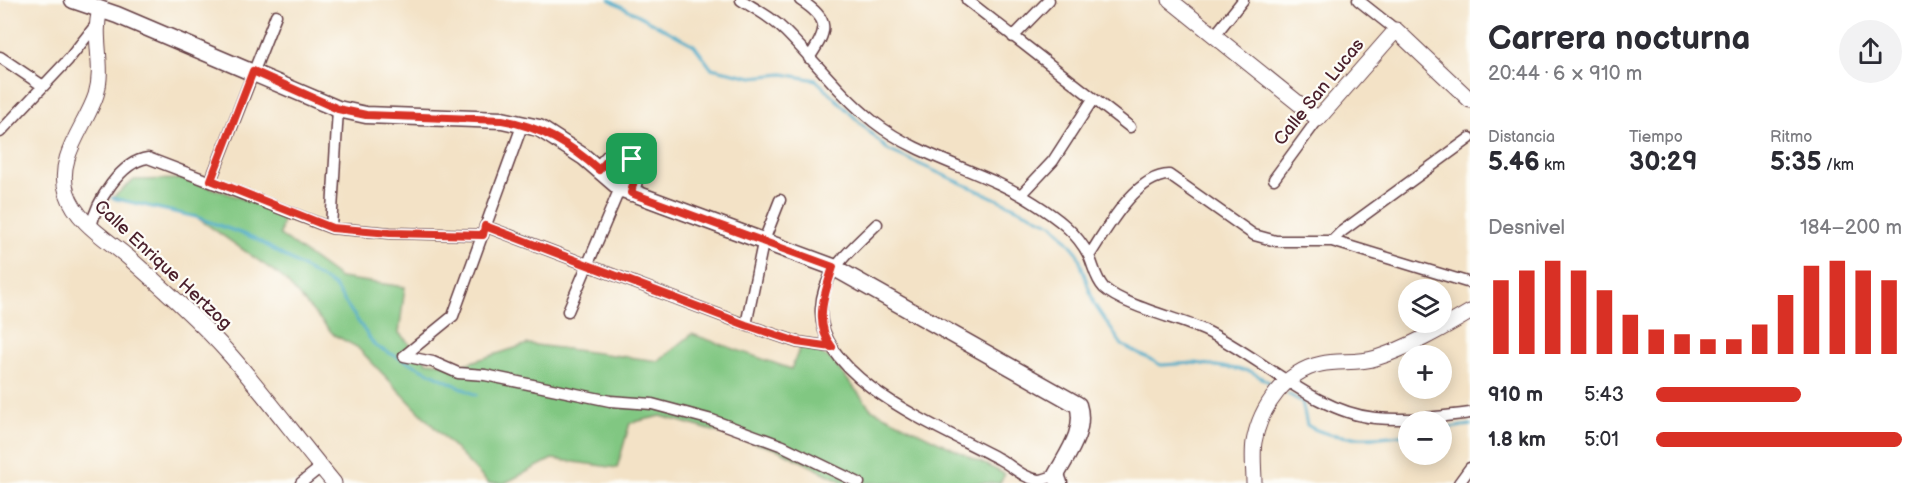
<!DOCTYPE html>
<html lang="es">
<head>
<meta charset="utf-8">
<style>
	:root { --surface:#fff; --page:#f2f2f3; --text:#2b2b33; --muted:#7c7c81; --accent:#d93025 }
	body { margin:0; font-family:"Balsamiq Sans",sans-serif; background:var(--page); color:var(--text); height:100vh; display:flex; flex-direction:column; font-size:22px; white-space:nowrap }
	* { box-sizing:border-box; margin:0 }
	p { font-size:20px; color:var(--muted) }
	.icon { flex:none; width:33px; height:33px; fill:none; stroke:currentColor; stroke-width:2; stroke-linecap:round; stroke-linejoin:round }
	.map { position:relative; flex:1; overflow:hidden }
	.details { display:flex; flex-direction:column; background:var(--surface); width:450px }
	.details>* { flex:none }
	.tools { position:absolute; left:1398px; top:279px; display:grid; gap:12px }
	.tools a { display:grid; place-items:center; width:54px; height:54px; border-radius:50%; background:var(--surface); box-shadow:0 3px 15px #0003; font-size:30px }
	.pin { position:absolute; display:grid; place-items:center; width:51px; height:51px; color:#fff; margin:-26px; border-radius:12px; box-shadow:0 3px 9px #0006 }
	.round { display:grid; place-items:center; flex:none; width:63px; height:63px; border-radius:32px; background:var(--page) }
	.headline { display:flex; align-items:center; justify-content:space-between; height:102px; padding:0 18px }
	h1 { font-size:33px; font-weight:700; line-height:45px }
	.stats { display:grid; grid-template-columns:repeat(3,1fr); gap:9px; height:102px; padding:6px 18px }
	.stats div { display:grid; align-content:center }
	.stats b { font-size:26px; font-weight:700 }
	.stats small { font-size:16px; font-weight:400 }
	.stats p { font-size:16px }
	.chart { height:168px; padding:12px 18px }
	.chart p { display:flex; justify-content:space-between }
	.chart svg { width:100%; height:108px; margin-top:6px; stroke:var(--accent); stroke-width:6 }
	ul { padding:0 18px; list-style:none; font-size:20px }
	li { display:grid; grid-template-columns:96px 72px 1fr; align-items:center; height:45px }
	li i { height:15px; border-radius:8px; background:var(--accent) }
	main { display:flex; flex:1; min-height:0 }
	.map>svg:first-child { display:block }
</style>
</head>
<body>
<main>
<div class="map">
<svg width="1470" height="483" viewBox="0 0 1470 483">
	<rect width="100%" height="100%" fill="#fdfcf7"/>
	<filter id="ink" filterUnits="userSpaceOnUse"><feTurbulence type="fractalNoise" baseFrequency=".0167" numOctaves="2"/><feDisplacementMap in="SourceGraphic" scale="12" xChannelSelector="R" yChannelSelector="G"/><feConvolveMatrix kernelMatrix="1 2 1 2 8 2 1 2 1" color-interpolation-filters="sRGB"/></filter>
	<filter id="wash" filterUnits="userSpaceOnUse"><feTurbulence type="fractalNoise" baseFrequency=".008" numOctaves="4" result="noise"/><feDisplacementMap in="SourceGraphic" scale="24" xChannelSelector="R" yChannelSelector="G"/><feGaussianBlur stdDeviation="1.35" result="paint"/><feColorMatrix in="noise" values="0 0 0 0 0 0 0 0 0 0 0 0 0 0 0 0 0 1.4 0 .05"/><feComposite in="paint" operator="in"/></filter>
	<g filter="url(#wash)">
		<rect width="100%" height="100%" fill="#f3e2c6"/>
		<path fill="#81c782" stroke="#667356" stroke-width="1.5" d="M613 171a7 7 0 1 1 14 0a7 7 0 1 1-14 0Z
			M 186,179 L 284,213 L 280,235 L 340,278 L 405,287 L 399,333 L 427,362 L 462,365 L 528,344 L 659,361 L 692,334 L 791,369 L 802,343 L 831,359 L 871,409 L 1005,474 L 1000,483 L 845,483 L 779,450 L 661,416 L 630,423 L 617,468 L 552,459 L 505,483 L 488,483 L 357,347 L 334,335 L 282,277 L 196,217 L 112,198 L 134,180 Z"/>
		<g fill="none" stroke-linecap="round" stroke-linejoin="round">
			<path stroke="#48a9c7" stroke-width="3" d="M 610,0 L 694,45 L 711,68 L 752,77 L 783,74 L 816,80 L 888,150 L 1054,225 L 1077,252 L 1094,304 L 1122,345 L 1161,365 L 1196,363 L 1250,371 L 1272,384
				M 112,198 L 196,217 L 254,238 L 334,286 L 375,346 L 476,395
				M 1288,394 L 1302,402 L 1307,425 C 1333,442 1378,438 1408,434
				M 1442,429 L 1470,425"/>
		</g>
	</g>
	<g filter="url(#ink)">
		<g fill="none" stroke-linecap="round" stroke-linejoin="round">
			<g stroke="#633c42" stroke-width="13">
				<path id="street" d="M 741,0 C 757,10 773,18 785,31 C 815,61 840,95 874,122 C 921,159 984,170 1034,203 C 1056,217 1077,232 1089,256 C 1094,267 1095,278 1104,288 C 1124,306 1177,318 1204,330 C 1259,355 1314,412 1375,418 C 1407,421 1438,417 1470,413
					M 800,0 C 831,20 828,30 809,58
					M 967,0 L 1130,127
					M 1358,0 L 1396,30
					M 1215,35 L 1243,0
					M 1013,37 L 1049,0
					M 0,57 L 43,86
					M 0,132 L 68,60 L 95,26
					M 1274,179 L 1318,119
					M 211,180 L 276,15
					M 1022,194 L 1053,161 L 1093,99
					M 877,224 C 852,249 822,271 821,309 C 818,381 947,430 999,459 C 1011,465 1024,479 1039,480 C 1044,480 1051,477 1056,475
					M 485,226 L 746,325 L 797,342 L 832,347
					M 91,227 C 96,202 121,161 148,158 L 331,228 L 390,233 L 483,235
					M 331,228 L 338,109
					M 1332,241 L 1341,232 L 1470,138
					M 1089,256 C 1106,230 1136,175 1169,175 L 1254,235 L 1276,241 L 1332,241 L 1470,283
					M 568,311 L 620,188
					M 746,325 L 763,243 L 780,200
					M 404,356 L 433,362 L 458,373 L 485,375 L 610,401 L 652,404 L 712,420 L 783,446 L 859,483
					M 404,356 L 453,316 L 523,123
					M 301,483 L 321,467
					M 1459,483 L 1470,468"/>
			</g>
			<g stroke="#633c42" stroke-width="17">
				<path id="secondary" d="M 1170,0 L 1318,119 L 1396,30 L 1470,100
					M 100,10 C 92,38 105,66 96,95 C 86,126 55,158 67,193 C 77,223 107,239 129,258 C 164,289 200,321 231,356 C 267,397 299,441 334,483
					M 1254,483 C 1254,470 1252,455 1254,442 C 1260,407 1286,371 1321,364 C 1339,360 1358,364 1376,358 C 1408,348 1441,329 1470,312"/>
			</g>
			<g stroke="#633c42" stroke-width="19">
				<path id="primary" d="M 73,0 L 117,15 L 338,109 L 366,115 L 502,120 L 539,128 L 584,157 L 620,188 L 833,267 L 1078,405 C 1086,430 1068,453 1056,475 L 1059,483
					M 599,169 L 611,156 L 628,156 L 637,168 L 631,193"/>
			</g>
			<use href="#street" stroke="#fff" stroke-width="10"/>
			<use href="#secondary" stroke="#fff" stroke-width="15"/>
			<use href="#primary" stroke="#fff" stroke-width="16"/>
		</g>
	</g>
	<g fill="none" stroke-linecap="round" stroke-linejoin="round" filter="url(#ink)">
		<g stroke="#fff" stroke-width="12">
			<path id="route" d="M 253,71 L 338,109 L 366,115 L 502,120 C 541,127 570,144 599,170 L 611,156 L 628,156 L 637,168 L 631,193 L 833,267 C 825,293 813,323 832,347 L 797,342 L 746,325 L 485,226 L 483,235 L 390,233 L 332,228 L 211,180 Z"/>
		</g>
		<use href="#route" stroke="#d93025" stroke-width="8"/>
	</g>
	<g text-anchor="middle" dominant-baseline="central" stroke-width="4.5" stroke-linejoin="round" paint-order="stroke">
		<g font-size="18" fill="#4a1f2b" stroke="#fdfcf7">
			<text transform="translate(1319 92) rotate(-51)">Calle San Lucas</text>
			<text transform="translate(163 265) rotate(43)">Calle Enrique Hertzog</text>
		</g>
	</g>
</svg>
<div class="tools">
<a><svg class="icon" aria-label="layers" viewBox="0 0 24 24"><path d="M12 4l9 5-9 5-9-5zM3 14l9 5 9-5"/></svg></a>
<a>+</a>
<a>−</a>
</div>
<div class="pin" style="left:632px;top:159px;background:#1e9e55"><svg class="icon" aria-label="arrive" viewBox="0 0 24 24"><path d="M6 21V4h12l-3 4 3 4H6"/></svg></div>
</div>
<section class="details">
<div class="headline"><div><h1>Carrera nocturna</h1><p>20:44 · 6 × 910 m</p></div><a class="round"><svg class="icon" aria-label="share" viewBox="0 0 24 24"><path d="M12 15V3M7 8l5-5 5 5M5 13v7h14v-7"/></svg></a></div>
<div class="stats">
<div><p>Distancia</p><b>5.46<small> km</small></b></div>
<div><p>Tiempo</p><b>30:29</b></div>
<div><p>Ritmo</p><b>5:35<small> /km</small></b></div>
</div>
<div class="chart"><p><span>Desnivel</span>184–200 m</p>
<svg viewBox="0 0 160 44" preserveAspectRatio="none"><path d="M5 44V14M15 44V10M25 44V6M35 44V10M45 44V18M55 44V28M65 44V34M75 44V36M85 44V38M95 44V38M105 44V32M115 44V20M125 44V8M135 44V6M145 44V10M155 44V14"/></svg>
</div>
<ul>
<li><b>910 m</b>5:43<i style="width:59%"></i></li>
<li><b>1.8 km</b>5:01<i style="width:100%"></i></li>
</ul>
</section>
</main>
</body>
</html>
